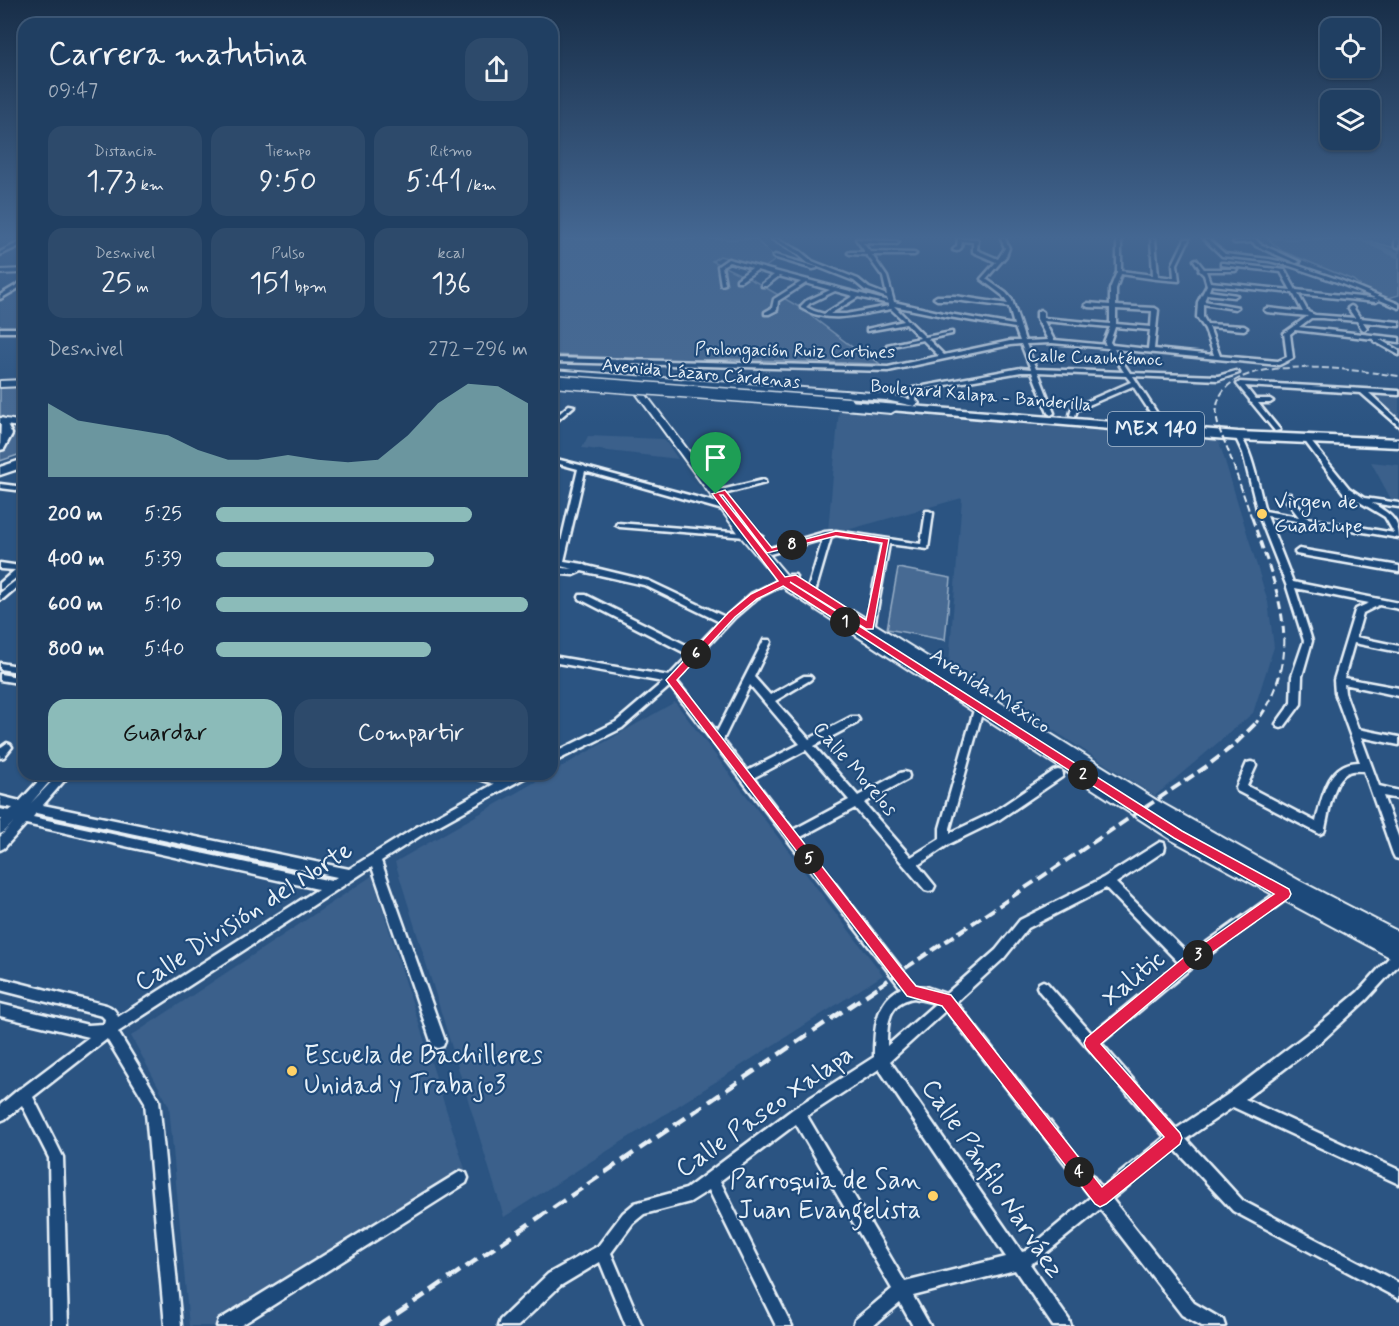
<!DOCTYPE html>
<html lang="es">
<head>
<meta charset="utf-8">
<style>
	:root { --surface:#203f62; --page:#2d4a6b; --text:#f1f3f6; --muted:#a2afbe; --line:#3d5877; --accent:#8bbbb9 }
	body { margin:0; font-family:Mynerve,sans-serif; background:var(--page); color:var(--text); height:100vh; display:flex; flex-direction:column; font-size:22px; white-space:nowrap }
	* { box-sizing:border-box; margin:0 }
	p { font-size:20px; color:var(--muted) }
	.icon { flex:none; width:33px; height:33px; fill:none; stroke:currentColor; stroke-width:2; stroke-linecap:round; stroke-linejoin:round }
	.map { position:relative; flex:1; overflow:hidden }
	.side { position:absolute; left:18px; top:18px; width:540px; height:762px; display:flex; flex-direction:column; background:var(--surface); border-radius:18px; box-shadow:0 2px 4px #0004,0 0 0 2px var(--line) }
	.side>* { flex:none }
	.fabs { position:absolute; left:1320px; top:18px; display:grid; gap:12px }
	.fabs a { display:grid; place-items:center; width:60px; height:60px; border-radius:12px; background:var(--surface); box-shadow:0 2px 4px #0004,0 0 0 2px var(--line); font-size:30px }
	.pin { position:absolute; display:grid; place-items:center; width:51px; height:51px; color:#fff; margin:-62px -26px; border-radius:50% 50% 50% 0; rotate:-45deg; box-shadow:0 0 6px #0007 }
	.pin .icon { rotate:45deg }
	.km { position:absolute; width:30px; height:30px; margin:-15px; border-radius:50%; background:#222; color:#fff; font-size:16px; line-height:30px; text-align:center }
	.round { display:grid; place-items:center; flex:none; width:63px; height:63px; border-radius:18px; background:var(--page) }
	.overview { display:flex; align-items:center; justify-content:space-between; height:102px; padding:0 30px }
	h1 { font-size:33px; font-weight:600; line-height:45px }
	.metrics { display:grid; grid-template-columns:repeat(3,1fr); gap:9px; height:102px; padding:6px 30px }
	.metrics div { display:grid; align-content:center; border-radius:15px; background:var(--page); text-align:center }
	.metrics b { font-size:30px; font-weight:600 }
	.metrics small { font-size:16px; font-weight:400 }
	.metrics p { font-size:16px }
	.chart { height:168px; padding:12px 30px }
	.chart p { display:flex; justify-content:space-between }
	.chart svg { width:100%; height:108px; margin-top:6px; fill:var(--accent); opacity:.7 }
	.button { display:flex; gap:12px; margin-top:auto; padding:12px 30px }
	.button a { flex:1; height:69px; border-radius:18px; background:var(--accent); color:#111; font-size:24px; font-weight:600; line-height:69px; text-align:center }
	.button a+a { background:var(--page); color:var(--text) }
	ul { padding:0 30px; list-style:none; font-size:20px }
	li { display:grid; grid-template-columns:96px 72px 1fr; align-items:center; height:45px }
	li i { height:15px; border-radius:8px; background:var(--accent) }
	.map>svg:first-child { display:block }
</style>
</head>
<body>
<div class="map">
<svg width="1399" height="1326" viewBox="0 0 1399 1326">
	<rect width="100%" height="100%" fill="#2b5482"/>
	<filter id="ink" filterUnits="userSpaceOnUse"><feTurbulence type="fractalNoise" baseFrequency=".0167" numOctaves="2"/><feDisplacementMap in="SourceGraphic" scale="12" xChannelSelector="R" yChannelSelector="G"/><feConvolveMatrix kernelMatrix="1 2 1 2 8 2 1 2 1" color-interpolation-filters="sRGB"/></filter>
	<g filter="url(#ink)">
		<path fill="#3a608b" d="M 24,284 L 24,325 L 0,325 L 0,299 Z
			M 1369,393 L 1399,395 L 1399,421 Z
			M 839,410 L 1218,438 L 1268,602 L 1274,647 L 1253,713 L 1155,796 L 949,663 L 962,498 L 847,530 L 828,530 Z
			M 588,436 L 664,439 L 678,459 L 582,448 Z
			M 1371,462 L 1399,465 L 1399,502 L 1392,501 Z
			M 675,702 L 883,975 L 504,1217 L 395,862 Z
			M 372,876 L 466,1172 L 218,1326 L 189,1326 L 169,1106 L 131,1036 Z"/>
		<path fill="#476b93" stroke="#98aec6" stroke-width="1.5" d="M 552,239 L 755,239 L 777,259 L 764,268 L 720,256 L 712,261 L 756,282 L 799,307 L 867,358 L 872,358 L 880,364 L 726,359 L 685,361 L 552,355 Z
			M 1268,239 L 1363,239 L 1399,249 L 1399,295 L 1385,299 L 1368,292 L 1353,280 L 1282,251 Z
			M 24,384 L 24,423 L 0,419 L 0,386 Z
			M 9,425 L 24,427 L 24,453 L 0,461 L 0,449 L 11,432 Z
			M 898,568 L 951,578 L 945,640 L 887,629 Z"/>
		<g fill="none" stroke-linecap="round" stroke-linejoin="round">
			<path fill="#708ead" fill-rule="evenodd" d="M 1356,239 L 1366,239 L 1399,253 L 1399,259 Z"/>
			<g stroke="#e8f1f8" stroke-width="5">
				<path id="minor" d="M 772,239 L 777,239 L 800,251 L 812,261 L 858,279 L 869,288 L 887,295 L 883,277 L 867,255 L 850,254 L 848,253 L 850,252 L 865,252 L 856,239 L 899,242 L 897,244 L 863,243 L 870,252 L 914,253 L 916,254 L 914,255 L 872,255 L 887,277 L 894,302 L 943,313 L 1014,325 L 1009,307 L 955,300 L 937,300 L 934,298 L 937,296 L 955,296 L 1008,304 L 1002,295 L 981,279 L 996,262 L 973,252 L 973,242 L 962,241 L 961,248 L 957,251 L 953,250 L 957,246 L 958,239 L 977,239 L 978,241 L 977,250 L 998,259 L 1005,248 L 1001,239 L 1005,239 L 1009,248 L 1006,256 L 986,279 L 1006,293 L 1012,300 L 1025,341 L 1048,340 L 1037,319 L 1037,312 L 1040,310 L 1043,312 L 1043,318 L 1110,324 L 1110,308 L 1088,307 L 1085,305 L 1088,303 L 1110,305 L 1110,289 L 1117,272 L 1117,239 L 1121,239 L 1121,271 L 1153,275 L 1151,239 L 1155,239 L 1158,276 L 1174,278 L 1173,264 L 1185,239 L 1189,239 L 1177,264 L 1179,281 L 1156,279 L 1121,274 L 1116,289 L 1116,306 L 1155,308 L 1158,310 L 1154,349 L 1214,355 L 1205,329 L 1197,317 L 1198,302 L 1207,285 L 1204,275 L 1199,270 L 1200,269 L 1194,260 L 1196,259 L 1204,269 L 1235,269 L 1237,270 L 1235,271 L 1206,271 L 1210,282 L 1291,290 L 1281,272 L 1221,265 L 1221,263 L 1223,263 L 1285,270 L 1296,290 L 1378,299 L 1379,300 L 1376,302 L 1298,294 L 1308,312 L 1315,315 L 1355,318 L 1348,308 L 1351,306 L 1353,307 L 1360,318 L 1399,322 L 1399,326 L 1363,322 L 1367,328 L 1364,330 L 1362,329 L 1357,321 L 1322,318 L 1311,318 L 1299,327 L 1399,338 L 1399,342 L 1379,339 L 1399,351 L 1399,355 L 1374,341 L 1374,339 L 1295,330 L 1290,334 L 1293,358 L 1279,365 L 1114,349 L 1130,373 L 1218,376 L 1236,371 L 1239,373 L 1218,380 L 1133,376 L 1162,421 C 1156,428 1143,429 1135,425 L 1138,423 L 1153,423 L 1156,421 L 1133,386 L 1077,410 L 1075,416 L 1070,415 L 1072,408 L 1131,382 L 1126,376 L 1038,372 L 1054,413 L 1051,415 L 1048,413 L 1032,372 L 1021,372 L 917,390 L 915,392 L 917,403 L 914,405 L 911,403 L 909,392 L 913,388 L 1021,368 L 1031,369 L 1021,344 L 1010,345 L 888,371 L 552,362 L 552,358 L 888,367 L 939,356 L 923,340 L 887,347 L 887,345 L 920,338 L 906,324 L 867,331 L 867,329 L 904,321 L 891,309 C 861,314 829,325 801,308 L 801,306 L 806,301 L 830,290 L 806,283 L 778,301 L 777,310 L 769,314 L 765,314 L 765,312 L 772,308 L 774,299 L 801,282 L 779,276 L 766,286 L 762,286 L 762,284 L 774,275 L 757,270 L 741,281 L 737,281 L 737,279 L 752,268 L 729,262 L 722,266 L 725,284 L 721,285 L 718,266 L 728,259 L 888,301 L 887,298 L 865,290 L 854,281 L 808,263 L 796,253 ZM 1211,285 L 1293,293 L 1303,312 L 1267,308 L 1264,310 L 1267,312 L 1308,316 L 1284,333 L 1287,357 L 1278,361 L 1220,356 L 1209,327 L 1244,330 L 1247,328 L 1244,326 L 1207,324 L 1203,317 L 1203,304 L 1235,309 L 1238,307 L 1204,301 L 1207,294 L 1234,297 L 1237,295 L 1209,291 ZM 835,291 L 853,296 L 824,314 L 814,311 L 806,307 L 810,303 ZM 858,297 L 889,304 L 889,306 L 846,314 L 830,314 ZM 894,306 L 943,316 L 1015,328 L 1020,341 L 1010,341 L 944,355 L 928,339 L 952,334 L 952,332 L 925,337 ZM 1116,309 L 1152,311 L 1151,327 L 1116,324 ZM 1044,321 L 1110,327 L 1104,342 L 1106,345 L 1054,340 ZM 1115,327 L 1150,330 L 1148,349 L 1112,345 L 1110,342 ZM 1052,343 L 1108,348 L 1124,372 L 1036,369 L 1026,344 Z
					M 1204,239 L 1208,239 L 1225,254 L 1269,259 L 1293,264 L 1340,280 L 1399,304 L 1399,308 L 1337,282 L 1290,266 L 1269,261 L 1222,256 Z
					M 1251,239 L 1255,239 L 1260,244 L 1300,262 L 1296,263 L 1256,246 L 1253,242 L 1235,243 L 1233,242 Z
					M 1395,239 L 1399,239 L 1399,247 L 1395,246 Z
					M 22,241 L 24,241 L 24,244 L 0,255 L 0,252 Z
					M 775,255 L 817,267 L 817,268 L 813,269 L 773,257 Z
					M 22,282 L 24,282 L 24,285 L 0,299 L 0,295 Z
					M 0,328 L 24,328 L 24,332 L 0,332 Z
					M 1240,382 L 1399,391 L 1399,395 L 1369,393 L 1399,421 L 1399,426 L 1361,393 L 1245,386 L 1255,399 L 1270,399 L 1273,401 L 1270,403 L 1258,403 L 1280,430 L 1275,431 L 1252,403 L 1250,402 L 1250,400 L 1237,384 Z
					M 569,405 L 574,406 L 552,425 L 552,420 Z
					M 1238,434 C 1251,444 1260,494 1265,511 L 1299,517 L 1283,496 L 1287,494 L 1290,494 L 1307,518 L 1394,533 L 1385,517 L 1343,492 L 1304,440 L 1307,438 L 1309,439 L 1349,488 L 1364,498 L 1399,503 L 1399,507 L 1372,503 C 1388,513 1399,518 1399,538 L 1267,516 L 1293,582 L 1399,603 L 1399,609 L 1379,605 L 1363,613 L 1356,637 L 1399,646 L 1399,652 L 1354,643 L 1344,678 L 1399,688 L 1399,696 L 1344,684 L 1345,693 L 1358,729 L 1399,737 L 1399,745 L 1361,737 L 1379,786 L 1399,791 L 1399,799 L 1383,796 L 1399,839 L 1399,859 L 1395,858 L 1393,854 L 1364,771 C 1359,771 1354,770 1349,772 C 1332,779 1329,813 1325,829 L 1324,832 L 1320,834 L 1237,791 L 1236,788 L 1247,763 L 1251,762 L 1255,763 L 1256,766 L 1247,786 L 1316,822 C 1322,797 1328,761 1360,762 L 1335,693 L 1334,680 L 1355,611 L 1356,609 L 1369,603 L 1295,588 L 1312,641 L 1302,676 L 1301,704 L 1284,727 L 1281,728 L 1278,727 L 1276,724 L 1278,721 L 1291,703 L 1292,676 L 1304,641 L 1286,584 L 1258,513 L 1243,453 L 1235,436 Z
					M 552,458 L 584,466 L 585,467 L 729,506 L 730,508 L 729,510 L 723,510 L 585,471 L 564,561 L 583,564 L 587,566 L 649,581 L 725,617 L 751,594 L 789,575 L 795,575 L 796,577 L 795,579 L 757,598 L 735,617 L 676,680 L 717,732 L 764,640 L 770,640 L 771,642 L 754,677 L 770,695 L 804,676 L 810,676 L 812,678 L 810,680 L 775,701 L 809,739 L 851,717 L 857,717 L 859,720 L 857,723 L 814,746 L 858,796 L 900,773 L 904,772 L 908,773 L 909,776 L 908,779 L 864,803 L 911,857 L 940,839 L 940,828 L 974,710 L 980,710 L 982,713 L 950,828 L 950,833 L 992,813 L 1054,771 L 1058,770 L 1062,771 L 1063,774 L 1062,777 L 1000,819 L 949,844 L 918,865 L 935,886 L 933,890 L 929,891 L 925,890 L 855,808 L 799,838 L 915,986 L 926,987 L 946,994 L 996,950 L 1020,920 L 1103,878 L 1160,842 L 1164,843 L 1165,847 L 1164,851 L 1116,883 L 1189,955 L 1283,888 L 1287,887 L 1291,888 L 1293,892 L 1291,896 L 1192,967 L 1101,1043 L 1176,1129 L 1227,1095 L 1315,1028 L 1358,992 L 1395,951 L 1399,949 L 1399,964 L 1366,1000 L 1325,1038 L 1245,1099 L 1399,1170 L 1399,1184 L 1233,1107 L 1186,1139 L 1243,1201 L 1399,1283 L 1399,1299 L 1233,1211 L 1174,1148 L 1112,1199 L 1194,1303 L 1223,1320 L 1225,1326 L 1202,1326 L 1182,1315 L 1100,1209 L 1036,1261 L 1030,1264 L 1069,1320 L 1071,1326 L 1053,1326 L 1015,1270 L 913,1296 L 930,1326 L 913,1326 L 900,1303 L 873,1326 L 853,1326 L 855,1320 L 892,1289 L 796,1124 L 720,1181 L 792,1326 L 776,1326 L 709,1190 L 690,1202 L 644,1214 L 633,1223 L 611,1253 L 642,1326 L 626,1326 L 600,1262 L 560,1286 L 518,1326 L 498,1326 L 500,1320 L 548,1274 L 598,1246 L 623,1213 L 635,1203 L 686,1189 L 793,1109 L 874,1057 C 874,1031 875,1001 901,988 L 670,686 L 622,728 L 552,763 L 552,754 L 616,722 L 663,682 L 552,662 L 552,656 L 669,676 L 689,655 L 580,599 L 579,597 L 580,595 L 586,595 L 694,649 L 720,622 L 644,585 L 582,571 L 573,575 L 552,573 L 552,567 L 573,569 L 552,564 L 552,558 L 557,559 L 578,469 L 552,462 ZM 750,685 L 800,744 L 747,771 L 723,740 ZM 806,750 L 849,800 L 793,830 L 753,778 ZM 1106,888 L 1179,963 L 1092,1034 L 1047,983 L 1043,981 L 1039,983 L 1037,987 L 1039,991 L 1165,1137 L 1102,1188 L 956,1002 L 1004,958 L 1028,928 ZM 914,998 L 936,1003 L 887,1046 C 887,1023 888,1002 914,998 ZM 946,1010 L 1091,1197 L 1026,1251 L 1022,1252 L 890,1061 ZM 879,1069 L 1006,1257 L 905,1282 L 807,1116 Z
					M 763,480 L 765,481 L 765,483 L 716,496 L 712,494 L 713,492 Z
					M 0,484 L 24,487 L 24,491 L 0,488 Z
					M 926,511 L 929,511 L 933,513 L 928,549 L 889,544 L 874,627 L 870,630 L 866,627 L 882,543 L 836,535 L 831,537 L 813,599 L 809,602 L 805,599 L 823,539 L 770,554 L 766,551 L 767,549 L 825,532 L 836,531 L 921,544 Z
					M 617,523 L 758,534 L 762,536 L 758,538 L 620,527 L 616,525 Z
					M 1299,549 L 1399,566 L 1399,572 L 1296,554 L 1295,552 Z
					M 0,563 L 20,566 L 24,564 L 24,572 L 0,590 L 0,583 L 15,570 L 0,569 Z
					M 24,574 L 24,581 L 3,599 L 0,600 L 0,593 Z
					M 0,663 L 24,667 L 24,673 L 0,669 Z
					M 0,674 L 24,678 L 24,684 L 0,680 Z
					M 7,743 L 10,744 L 12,747 L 4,757 L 0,758 L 0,748 Z
					M 45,774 L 56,774 L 31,803 L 59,774 L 70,774 L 43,805 L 349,869 L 415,828 L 494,784 L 473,777 L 472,774 L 490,774 L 504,779 L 513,774 L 527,774 L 526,777 L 423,834 L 381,861 L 445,1041 L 443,1046 L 438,1048 L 433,1046 L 431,1041 L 372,867 L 118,1032 L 159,1100 L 181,1326 L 165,1326 L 145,1102 L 107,1039 L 33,1097 L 63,1157 L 68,1326 L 52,1326 L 49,1158 L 22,1105 L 5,1119 L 0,1121 L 0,1105 L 19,1089 L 23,1087 L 89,1037 L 0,1016 L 0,1004 L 88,1025 L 104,1024 L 105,1019 L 102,1016 L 0,990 L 0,978 L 106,1005 C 112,1007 116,1011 118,1017 L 318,889 L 26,824 L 4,848 L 0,850 L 0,837 L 14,822 L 4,832 L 0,834 L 0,822 L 2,819 L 0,819 L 0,809 L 9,811 L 13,808 L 0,806 L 0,796 L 20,801 ZM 36,813 L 337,877 L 331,881 L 33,817 Z
					M 461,1171 L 466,1173 L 468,1178 L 466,1183 L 240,1326 L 217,1326 L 219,1320 Z"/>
			</g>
			<g stroke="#e8f1f8" stroke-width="4">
				<path id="secondary" d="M 24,269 L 24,273 L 0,274 L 0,270 Z
					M 552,370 L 886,394 L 917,401 L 919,403 L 914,406 L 886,400 L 639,382 L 643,391 L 750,532 L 794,584 L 845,616 L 846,611 L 854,611 L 1156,800 L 1300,881 L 1399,932 L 1399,962 L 1172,840 L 786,590 L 742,538 L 636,393 L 630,381 L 552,376 Z
					M 24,380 L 24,386 L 0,387 L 0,381 Z
					M 835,403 L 891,407 L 896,410 L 891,413 L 832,408 L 830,406 Z
					M 0,418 L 24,422 L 24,428 L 0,424 Z"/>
			</g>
			<g stroke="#e8f1f8" stroke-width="5">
				<path id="trunk" d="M 848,401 L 1238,432 L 1399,439 L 1399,447 L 1238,440 L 844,406 L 842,404 Z
					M 1,418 L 5,420 L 12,434 L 4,449 L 0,450 Z
					M 24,459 L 24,467 L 0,475 L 0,467 Z"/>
			</g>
			<use href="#minor" fill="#1f4a7a" fill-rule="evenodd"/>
			<use href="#secondary" fill="#1f4a7a" fill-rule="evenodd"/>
			<use href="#trunk" fill="#1f4a7a" fill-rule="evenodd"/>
			<path stroke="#e8f1f8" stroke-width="2" stroke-dasharray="7 3" stroke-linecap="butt" d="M 1252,519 C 1244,496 1236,473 1228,450 C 1224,440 1218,429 1217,419 C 1207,345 1358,371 1399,376"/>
			<path stroke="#e8f1f8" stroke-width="3" stroke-dasharray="8 4.5" stroke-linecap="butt" d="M 1252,518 C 1277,590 1307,653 1256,723"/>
			<path stroke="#e8f1f8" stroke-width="4" stroke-dasharray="11 5" stroke-linecap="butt" d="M 879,986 L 1207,766 L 1233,746 L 1257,722"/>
			<path stroke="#e8f1f8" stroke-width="4.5" stroke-dasharray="14 7" stroke-linecap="butt" d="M 379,1326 L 881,985"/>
			<g stroke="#e8f1f8" stroke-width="15" stroke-linecap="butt">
				<path id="trunk-bridge" d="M 552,381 L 848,404"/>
			</g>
			<use href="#trunk-bridge" stroke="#1f4a7a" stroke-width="12"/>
		</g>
	</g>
	<linearGradient id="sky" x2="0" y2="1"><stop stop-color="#182e48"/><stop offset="0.56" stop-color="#446792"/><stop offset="1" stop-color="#446792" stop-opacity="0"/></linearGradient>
	<rect width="1399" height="424" fill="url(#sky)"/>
	<path fill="#e11d48" stroke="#fff" stroke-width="1.5" fill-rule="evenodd" d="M 725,490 L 772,548 L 836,531 L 889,539 L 873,629 L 866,629 L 790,582 L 1182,831 L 1289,889 L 1291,894 L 1289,898 L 1192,967 L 1101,1044 L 1180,1133 L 1182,1138 L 1180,1144 L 1106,1204 L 1100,1207 L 1095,1204 L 942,1006 L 907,996 L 666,680 L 728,613 L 751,594 L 778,581 L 712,494 ZM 720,495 L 723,495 L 767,553 L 836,536 L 882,543 L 866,620 L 796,575 L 785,577 ZM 783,586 L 1174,838 L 1274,894 L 1183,958 L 1086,1038 L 1084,1043 L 1086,1048 L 1164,1137 L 1102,1187 L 951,995 L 916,986 L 902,969 L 677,680 L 735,617 L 757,599 Z"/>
	<g fill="#ffd166" stroke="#1f4a7a" stroke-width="2">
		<circle cx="1262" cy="514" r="6"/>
		<circle cx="292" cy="1071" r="6"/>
		<circle cx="933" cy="1196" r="6"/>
	</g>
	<g text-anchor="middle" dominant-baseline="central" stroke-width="4.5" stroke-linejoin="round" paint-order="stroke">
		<g font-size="18" fill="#e8f1f8" stroke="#1f4a7a">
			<text transform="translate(795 351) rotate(1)">Prolongación Ruiz Cortines</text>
			<text transform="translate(1095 358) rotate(2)">Calle Cuauhtémoc</text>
			<text transform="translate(701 374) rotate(5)">Avenida Lázaro Cárdenas</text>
			<text transform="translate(981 396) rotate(5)">Boulevard Xalapa - Banderilla</text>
		</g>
		<rect fill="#1f4a7a" stroke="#acbfd2" stroke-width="1.5" x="1108" y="412" width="96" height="34" rx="4.5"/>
		<g font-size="20" font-weight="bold" fill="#e8f1f8">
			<text x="1156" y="429">MEX 140</text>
		</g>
		<g font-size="21" fill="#e8f1f8" stroke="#1f4a7a" text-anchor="start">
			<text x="1274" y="502">Virgen de<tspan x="1274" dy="24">Guadalupe</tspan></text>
		</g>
		<g font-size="21" fill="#e8f1f8" stroke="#1f4a7a">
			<text transform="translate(990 691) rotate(33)">Avenida México</text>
			<text transform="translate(855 769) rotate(49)">Calle Morelos</text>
		</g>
		<g font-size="26" fill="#e8f1f8" stroke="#1f4a7a">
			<text transform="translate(244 917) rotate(-33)">Calle División del Norte</text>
			<text transform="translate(1134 979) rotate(-40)">Xalitic</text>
			<text transform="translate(765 1112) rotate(-35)">Calle Paseo Xalapa</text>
			<text transform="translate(992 1179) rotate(56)">Calle Pánfilo Narváez</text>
		</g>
		<g font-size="26" fill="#e8f1f8" stroke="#1f4a7a" text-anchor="start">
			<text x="304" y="1056">Escuela de Bachilleres<tspan x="304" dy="30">Unidad y Trabajo3</tspan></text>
			<text x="921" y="1181" text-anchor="end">Parroquia de San<tspan x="921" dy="30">Juan Evangelista</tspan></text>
		</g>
	</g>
</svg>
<div class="fabs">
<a><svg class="icon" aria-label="locate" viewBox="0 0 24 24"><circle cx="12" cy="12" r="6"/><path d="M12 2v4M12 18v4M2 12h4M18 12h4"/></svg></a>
<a><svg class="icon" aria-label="layers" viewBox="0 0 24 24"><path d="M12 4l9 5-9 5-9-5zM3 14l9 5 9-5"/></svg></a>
</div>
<div class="pin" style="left:716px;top:494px;background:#1e9e55"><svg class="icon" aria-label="arrive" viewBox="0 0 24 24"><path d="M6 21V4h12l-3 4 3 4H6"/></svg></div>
<b class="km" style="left:845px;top:622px">1</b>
<b class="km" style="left:1083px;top:775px">2</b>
<b class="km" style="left:1198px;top:955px">3</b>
<b class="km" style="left:1079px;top:1172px">4</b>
<b class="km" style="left:809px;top:859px">5</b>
<b class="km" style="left:696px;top:654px">6</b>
<b class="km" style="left:792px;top:545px">8</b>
<section class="side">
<div class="overview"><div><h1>Carrera matutina</h1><p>09:47</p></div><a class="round"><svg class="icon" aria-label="share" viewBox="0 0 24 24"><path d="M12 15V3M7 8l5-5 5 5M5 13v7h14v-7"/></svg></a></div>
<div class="metrics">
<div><p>Distancia</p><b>1.73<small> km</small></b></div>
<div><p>Tiempo</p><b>9:50</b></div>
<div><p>Ritmo</p><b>5:41<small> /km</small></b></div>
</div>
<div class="metrics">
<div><p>Desnivel</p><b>25<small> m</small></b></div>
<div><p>Pulso</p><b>151<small> bpm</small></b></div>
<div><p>kcal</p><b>136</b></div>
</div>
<div class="chart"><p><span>Desnivel</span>272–296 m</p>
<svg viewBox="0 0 160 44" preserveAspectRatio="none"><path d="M0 44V14L10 21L20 23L30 25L40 27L50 33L60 37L70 37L80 35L90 37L100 38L110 37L120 27L130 14L140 6L150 7L160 14V44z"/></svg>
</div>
<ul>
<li><b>200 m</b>5:25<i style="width:82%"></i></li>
<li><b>400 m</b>5:39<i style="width:70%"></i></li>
<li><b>600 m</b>5:10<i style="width:100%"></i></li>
<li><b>800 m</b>5:40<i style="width:69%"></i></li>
</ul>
<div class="button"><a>Guardar</a><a>Compartir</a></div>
</section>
</div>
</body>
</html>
